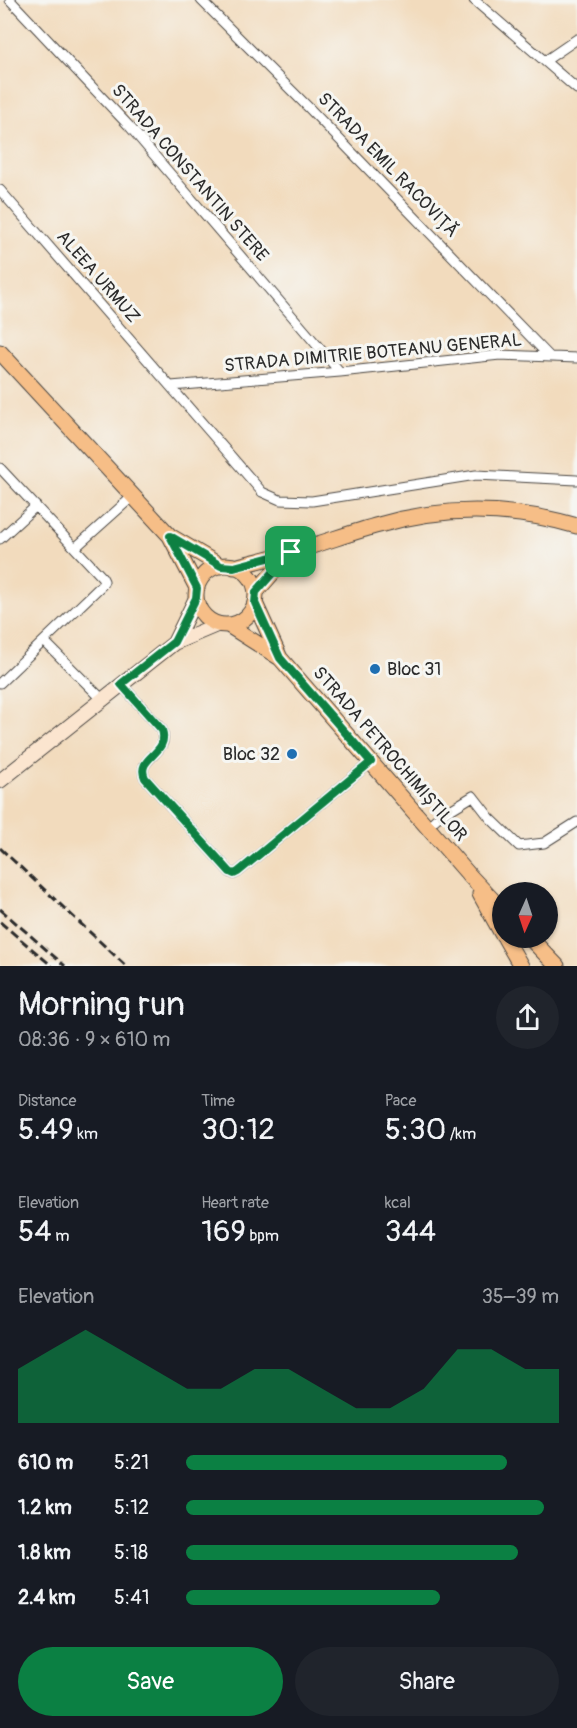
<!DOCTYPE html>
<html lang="en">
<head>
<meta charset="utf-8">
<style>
	:root { --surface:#171b24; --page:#20242c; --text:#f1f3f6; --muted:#9ea1a6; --accent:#0b8043 }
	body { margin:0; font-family:Pangolin,sans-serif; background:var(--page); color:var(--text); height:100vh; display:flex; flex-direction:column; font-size:22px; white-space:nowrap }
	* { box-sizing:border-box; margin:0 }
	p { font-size:20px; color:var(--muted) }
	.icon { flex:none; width:33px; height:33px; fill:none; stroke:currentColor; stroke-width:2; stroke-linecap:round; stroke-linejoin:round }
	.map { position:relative; height:966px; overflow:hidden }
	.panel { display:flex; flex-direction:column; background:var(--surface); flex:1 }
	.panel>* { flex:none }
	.needle { width:39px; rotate:183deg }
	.controls { position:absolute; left:492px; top:882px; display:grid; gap:12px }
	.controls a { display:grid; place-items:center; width:66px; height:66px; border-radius:50%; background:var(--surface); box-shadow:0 2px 4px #0004; font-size:30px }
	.pin { position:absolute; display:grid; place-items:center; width:51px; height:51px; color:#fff; margin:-26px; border-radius:12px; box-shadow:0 3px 9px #0006 }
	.round { display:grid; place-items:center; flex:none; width:63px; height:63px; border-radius:32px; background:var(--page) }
	.head { display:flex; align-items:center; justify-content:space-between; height:102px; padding:0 18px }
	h1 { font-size:33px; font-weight:600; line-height:45px }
	.figures { display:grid; grid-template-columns:repeat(3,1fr); gap:9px; height:102px; padding:6px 18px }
	.figures div { display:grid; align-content:center }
	.figures b { font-size:30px; font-weight:600 }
	.figures small { font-size:16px; font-weight:400 }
	.figures p { font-size:16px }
	.chart { height:168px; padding:12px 18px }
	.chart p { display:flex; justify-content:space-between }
	.chart svg { width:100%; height:108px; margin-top:6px; fill:var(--accent); opacity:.7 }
	.primary-button { display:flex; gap:12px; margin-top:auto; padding:12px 18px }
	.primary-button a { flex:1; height:69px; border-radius:36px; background:var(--accent); color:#fff; font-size:24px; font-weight:600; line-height:69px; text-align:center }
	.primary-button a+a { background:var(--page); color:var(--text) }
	ul { padding:0 18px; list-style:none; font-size:20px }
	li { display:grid; grid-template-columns:96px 72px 1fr; align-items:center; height:45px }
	li i { height:15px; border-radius:8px; background:var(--accent) }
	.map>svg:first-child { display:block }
</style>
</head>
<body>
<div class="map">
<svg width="577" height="966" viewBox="0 0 577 966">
	<rect width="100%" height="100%" fill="#f6f6f2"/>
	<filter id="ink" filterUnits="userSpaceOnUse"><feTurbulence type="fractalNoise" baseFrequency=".0167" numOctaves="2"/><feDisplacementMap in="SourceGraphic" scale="12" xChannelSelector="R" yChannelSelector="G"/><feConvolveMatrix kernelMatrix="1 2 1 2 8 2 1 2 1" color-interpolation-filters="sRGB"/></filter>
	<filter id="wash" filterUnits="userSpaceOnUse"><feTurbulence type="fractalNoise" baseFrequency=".008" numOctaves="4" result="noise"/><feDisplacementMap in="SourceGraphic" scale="24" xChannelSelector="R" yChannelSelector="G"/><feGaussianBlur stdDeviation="1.35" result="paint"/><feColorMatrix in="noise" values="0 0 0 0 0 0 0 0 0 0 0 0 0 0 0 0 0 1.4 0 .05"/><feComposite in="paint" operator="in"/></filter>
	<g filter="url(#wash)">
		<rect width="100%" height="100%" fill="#f2dbbd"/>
	</g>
	<g filter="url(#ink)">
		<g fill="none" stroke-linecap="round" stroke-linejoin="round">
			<g stroke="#494541" stroke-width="11">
				<path id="street" d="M 10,0 L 130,127 L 340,372
					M 201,0 L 309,108 L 549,356
					M 474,0 L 577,89
					M 545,61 L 577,39
					M 0,190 L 262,492 L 280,500 L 312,501 L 476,475 L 577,480
					M 171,386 L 340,372 L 500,355 L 577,358
					M 0,468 L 102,577 L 104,581 L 102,585 L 0,683
					M 0,539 L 36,506
					M 75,548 L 133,496
					M 44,641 L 102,699
					M 121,684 L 162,730 C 171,754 135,757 145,778 L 230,872 L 234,874 L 238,872 L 371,762
					M 427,827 L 437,818 L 473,796 L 490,818 L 519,846 L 544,843 L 577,822"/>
			</g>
			<g stroke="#494541" stroke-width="16">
				<path id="secondary" d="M 174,643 L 196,598
					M 0,781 L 174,643 L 219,624"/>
			</g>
			<g stroke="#494541" stroke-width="17">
				<path id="primary" d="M 0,352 L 170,536 L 197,588
					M 170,536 L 221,566
					M196 595a30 30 0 1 1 60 0a30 30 0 1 1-60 0Z
					M 234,567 C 253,562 272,558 291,552 C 321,544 349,533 379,525 C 444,506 512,507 577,526
					M 256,592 L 291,552
					M 255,603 L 280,658 L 470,876 L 502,910
					M 228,625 L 280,658
					M 480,894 L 502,934
					M 505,938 L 521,966
					M 530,938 L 557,966"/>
			</g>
			<use href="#street" stroke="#fff" stroke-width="9"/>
			<use href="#secondary" stroke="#fbe5cf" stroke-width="14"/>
			<use href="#primary" stroke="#f6be87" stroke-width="15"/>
			<path stroke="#2b2b2b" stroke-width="3" stroke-dasharray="9 4.5" stroke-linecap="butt" d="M 0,848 L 126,966
				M 0,909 L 65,966
				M 0,922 L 52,966"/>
		</g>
	</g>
	<g fill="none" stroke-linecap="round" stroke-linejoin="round" filter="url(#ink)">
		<g stroke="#fff" stroke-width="12">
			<path id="route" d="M 170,536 L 221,566 L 234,567 L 291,552 L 256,592 L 255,603 L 280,658 L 371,762 L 238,872 L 234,874 L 230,872 L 145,778 C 135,757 170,754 162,730 L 121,684 L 174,642 L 196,598 L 197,588 Z"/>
		</g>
		<use href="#route" stroke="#0b8043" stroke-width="8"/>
	</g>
	<g fill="#1f6fb2" stroke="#f6f6f2" stroke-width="2">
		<circle cx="375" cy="669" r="6"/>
		<circle cx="292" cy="754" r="6"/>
	</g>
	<g text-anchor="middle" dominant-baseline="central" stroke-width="6" stroke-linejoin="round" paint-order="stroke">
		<g font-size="18" fill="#2b2b2b" stroke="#f6f6f2">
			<text transform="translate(388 165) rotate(46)">STRADA EMIL RACOVIȚĂ</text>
			<text transform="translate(190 173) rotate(49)">STRADA CONSTANTIN STERE</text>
			<text transform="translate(98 277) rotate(49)">ALEEA URMUZ</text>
			<text transform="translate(373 353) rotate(-5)">STRADA DIMITRIE BOTEANU GENERAL</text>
			<text transform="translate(390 754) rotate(49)">STRADA PETROCHIMIȘTILOR</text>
		</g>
		<g font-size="18" fill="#2b2b2b" stroke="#f6f6f2" text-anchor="start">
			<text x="387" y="669">Bloc 31</text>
			<text x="280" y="754" text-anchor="end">Bloc 32</text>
		</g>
	</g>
</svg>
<div class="controls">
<a><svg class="needle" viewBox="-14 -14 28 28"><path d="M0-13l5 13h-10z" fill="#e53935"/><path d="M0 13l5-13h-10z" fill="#9ea1a6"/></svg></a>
</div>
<div class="pin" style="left:291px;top:552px;background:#1e9e55"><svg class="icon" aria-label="arrive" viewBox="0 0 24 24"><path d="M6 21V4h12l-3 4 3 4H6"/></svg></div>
</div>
<section class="panel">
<div class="head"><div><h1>Morning run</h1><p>08:36 · 9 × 610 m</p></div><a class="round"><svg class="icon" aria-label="share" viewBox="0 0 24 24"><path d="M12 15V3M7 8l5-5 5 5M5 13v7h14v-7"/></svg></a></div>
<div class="figures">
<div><p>Distance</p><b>5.49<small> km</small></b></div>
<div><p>Time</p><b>30:12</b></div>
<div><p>Pace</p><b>5:30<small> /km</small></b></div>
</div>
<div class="figures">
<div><p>Elevation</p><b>54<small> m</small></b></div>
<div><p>Heart rate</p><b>169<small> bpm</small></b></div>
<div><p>kcal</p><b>344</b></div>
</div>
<div class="chart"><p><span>Elevation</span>35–39 m</p>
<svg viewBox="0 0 160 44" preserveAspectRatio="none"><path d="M0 44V22L10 14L20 6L30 14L40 22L50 30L60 30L70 22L80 22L90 30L100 38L110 38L120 30L130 14L140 14L150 22L160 22V44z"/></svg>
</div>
<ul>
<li><b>610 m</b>5:21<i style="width:86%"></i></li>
<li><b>1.2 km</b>5:12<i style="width:96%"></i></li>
<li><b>1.8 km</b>5:18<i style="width:89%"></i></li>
<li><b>2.4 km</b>5:41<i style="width:68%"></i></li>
</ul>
<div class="primary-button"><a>Save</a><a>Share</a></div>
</section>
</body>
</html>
